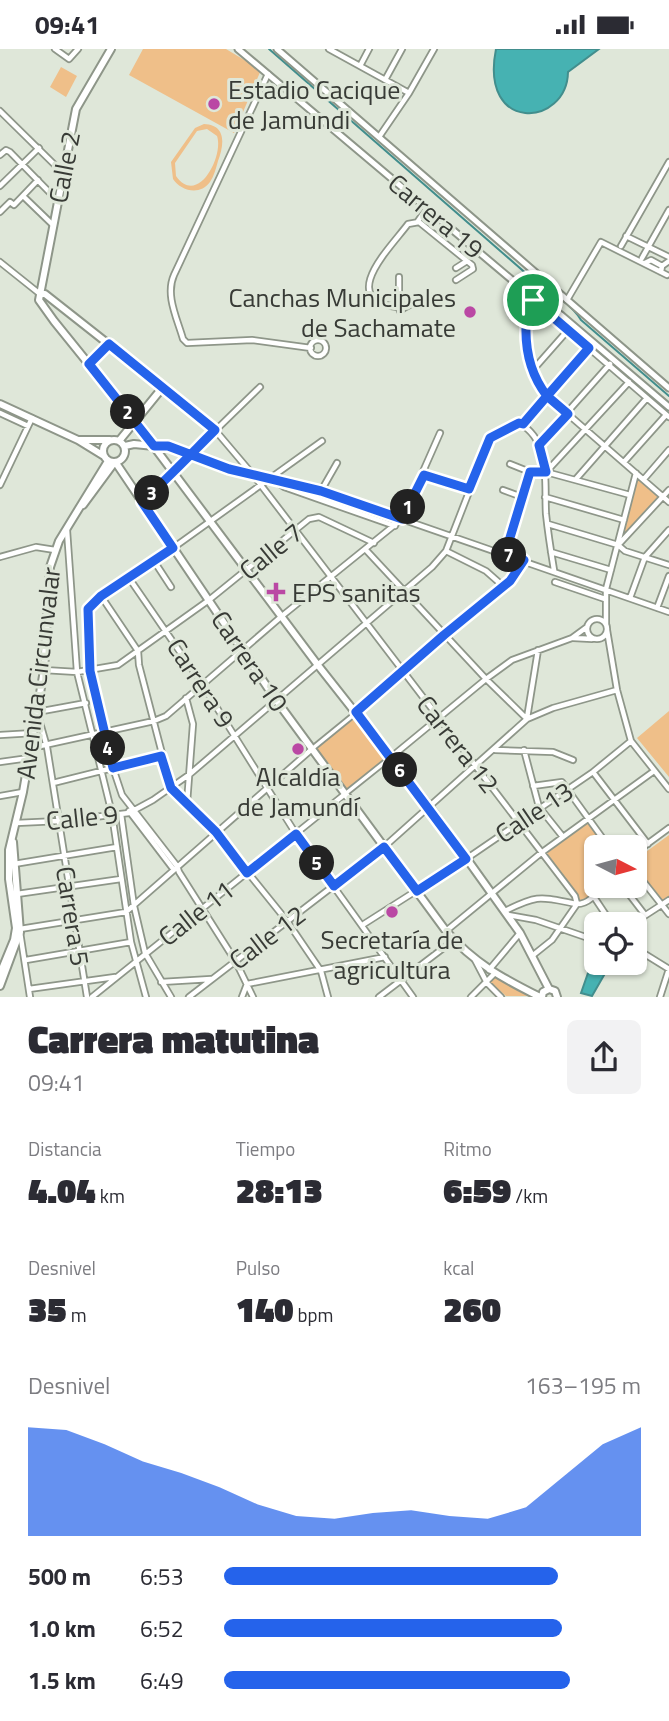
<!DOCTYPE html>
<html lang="es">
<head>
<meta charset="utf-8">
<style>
	:root { --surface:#fff; --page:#f2f2f3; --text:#2b2b33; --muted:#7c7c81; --accent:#2563eb }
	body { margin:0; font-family:"Titillium Web",sans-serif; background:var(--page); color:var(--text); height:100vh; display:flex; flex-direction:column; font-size:26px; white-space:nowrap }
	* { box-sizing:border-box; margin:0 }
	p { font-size:23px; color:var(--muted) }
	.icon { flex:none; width:38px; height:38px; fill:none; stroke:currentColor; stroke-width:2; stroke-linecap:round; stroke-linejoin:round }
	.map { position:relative; height:948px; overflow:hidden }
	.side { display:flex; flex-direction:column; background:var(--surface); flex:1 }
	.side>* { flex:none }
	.needle { width:46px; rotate:96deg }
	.fabs { position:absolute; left:584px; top:786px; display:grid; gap:14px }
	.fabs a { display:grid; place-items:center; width:63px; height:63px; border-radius:10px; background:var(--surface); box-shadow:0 2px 5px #0004; font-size:35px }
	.pin { position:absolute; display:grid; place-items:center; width:60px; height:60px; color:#fff; margin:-30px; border:4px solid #fff; border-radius:50%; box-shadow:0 2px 7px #0007 }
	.km { position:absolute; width:35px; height:35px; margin:-18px; border-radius:50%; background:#222; color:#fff; font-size:19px; line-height:35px; text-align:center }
	.round { display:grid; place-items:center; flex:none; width:74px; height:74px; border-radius:10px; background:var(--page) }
	.headline { display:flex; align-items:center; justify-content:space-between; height:119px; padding:0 28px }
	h1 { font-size:38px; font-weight:800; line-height:52px }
	.figures { display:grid; grid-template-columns:repeat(3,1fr); gap:10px; height:119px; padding:7px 28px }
	.figures div { display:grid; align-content:center }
	.figures b { font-size:35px; font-weight:800 }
	.figures small { font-size:19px; font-weight:400 }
	.figures p { font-size:19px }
	.chart { height:196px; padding:14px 28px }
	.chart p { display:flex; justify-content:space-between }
	.chart svg { width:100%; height:126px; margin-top:7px; fill:var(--accent); opacity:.7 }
	ul { padding:0 28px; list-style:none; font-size:23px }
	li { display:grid; grid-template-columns:112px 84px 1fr; align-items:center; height:52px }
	li i { height:18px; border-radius:9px; background:var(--accent) }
	.status { display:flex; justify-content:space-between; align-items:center; height:49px; padding:0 35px; background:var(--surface); direction:ltr }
	.status svg { height:19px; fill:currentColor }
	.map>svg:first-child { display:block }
</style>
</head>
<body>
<div class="status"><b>09:41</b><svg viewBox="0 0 49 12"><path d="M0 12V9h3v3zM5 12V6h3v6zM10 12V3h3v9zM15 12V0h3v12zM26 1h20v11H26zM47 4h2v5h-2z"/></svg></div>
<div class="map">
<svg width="669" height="948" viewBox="0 0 669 948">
	<rect width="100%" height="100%" fill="#dfe7d9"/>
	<path fill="#efbf89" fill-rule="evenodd" d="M 143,0 L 226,0 L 261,21 L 234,84 L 129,26 Z
		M 61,18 L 77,27 L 66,48 L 50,38 Z
		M 204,75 C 227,76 224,96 218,112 C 216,119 214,127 210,133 C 200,147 181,142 173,130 L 171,113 L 195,79 ZM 207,80 L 217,87 C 224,107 198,158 176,127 L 175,114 L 197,82 Z
		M 636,424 L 663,448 L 618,496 Z
		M 669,662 L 669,728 L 637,689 Z
		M 356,663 L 390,709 L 345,745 L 312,700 Z
		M 590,772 L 607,798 L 597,798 L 597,836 L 600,837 L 593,848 L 582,854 L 547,804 Z
		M 669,786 L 669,850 L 663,855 L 635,819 L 635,811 Z
		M 494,928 L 535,947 L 506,947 L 489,932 Z"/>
	<path fill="#46b2b2" stroke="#428e8d" stroke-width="2" d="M 496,0 L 599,0 L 568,23 C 567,78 479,85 496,0 Z
		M 595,904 L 597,914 L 611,914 L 592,947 L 581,944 Z"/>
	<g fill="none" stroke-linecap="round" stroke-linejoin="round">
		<path stroke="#428e8d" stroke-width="2" d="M 269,0 L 537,234 C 548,237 575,260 581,271 L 669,347"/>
		<g stroke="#8e9689" stroke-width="7">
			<path id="pedestrian" d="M 313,699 L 356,664
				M 345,745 L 390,709"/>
		</g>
		<g stroke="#8e9689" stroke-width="8">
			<path id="minor" d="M 55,0 L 69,10 L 78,0
				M 329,0 L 409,44
				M 360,17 L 369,0
				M 268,25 L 174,226 C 165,246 177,269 183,290 L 187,294 L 252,291 L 311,299
				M 385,31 L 402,0
				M 0,62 L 63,124
				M 379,88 L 409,44 L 434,0
				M 0,106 L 6,101 L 10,103 L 58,152
				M 0,137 L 39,99
				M 23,147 L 53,176
				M 0,163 L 10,153 L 14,156 L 38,131
				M 418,172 L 427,159
				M 626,187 L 669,208
				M 621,197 L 669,113
				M 642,209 L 669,161
				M 0,213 L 40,245
				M 645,214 L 651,211 L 662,217 L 661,223
				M 662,217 L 669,212
				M 456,219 L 467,212
				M 399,228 L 399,251 L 404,259 L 400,262
				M 513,233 L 526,260
				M 538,250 L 528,256 C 523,289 526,319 547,347 L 669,453
				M 533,251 L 669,368
				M 567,251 L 601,193 L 667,226
				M 397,258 C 336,251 391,198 408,175 L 419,173 L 472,216 L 473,220 L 456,231
				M 404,259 L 428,246
				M310 299a8 8 0 1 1 16 0a8 8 0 1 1-16 0Z
				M 89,315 L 109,295
				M 532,322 L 569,280
				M 163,338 L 215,381 L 254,427 L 575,847 L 577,855
				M 0,364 L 28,377
				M 523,375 L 589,298
				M 539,395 L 610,315
				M 154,397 L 168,397 L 229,420 L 321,442 L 669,563
				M 624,413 L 666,366
				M 510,415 L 530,423 L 546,423 L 630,446
				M 547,422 L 629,333
				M 424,426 L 469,440
				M 576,430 L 647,349
				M 644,430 L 669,401
				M 273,431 L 284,438 L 395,477
				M 0,436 L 32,369
				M 503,441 L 522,448
				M 321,442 L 337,414
				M 545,448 L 624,471
				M 142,453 L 260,338
				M 548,475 L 618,496 L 625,502 L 669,516
				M 67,481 L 77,623 L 112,765 L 131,893 L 146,948
				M 620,494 L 669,441
				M 366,501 L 486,630 L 527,670
				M 446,502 L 486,522 L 503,537
				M 551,503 L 611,521
				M 505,505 L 530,423
				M 0,508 L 36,498 L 55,501
				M 154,512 L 171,538
				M 129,529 L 202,635 L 296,785 L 413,948
				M 555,533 L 605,550
				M 101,547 L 138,602 L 139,616 L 171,739 L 216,784 L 287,872 L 321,922 L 328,948
				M 630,549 L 645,508 L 669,481
				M 657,559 L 669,527
				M587 580a10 10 0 1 1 20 0a10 10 0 1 1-20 0Z
				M 606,575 L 606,540 L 636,424
				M 607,581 L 617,641 L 631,692 L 669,740
				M 573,589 L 592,590
				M 44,621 L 77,623 L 118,616 L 209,551 L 309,470 L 319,468 L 374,494
				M 186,649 L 193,675 L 187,754
				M 86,654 L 37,663 L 47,698 L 87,948
				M 356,663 L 444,586 L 510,532 L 524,511
				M 527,669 L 538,601
				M 0,686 L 34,684
				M 31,699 L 154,672 L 166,667 L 282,567 L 402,470 L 440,384
				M 495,701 L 553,703 L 573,711
				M 524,701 L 539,758 L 563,788
				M 390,709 L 486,630 L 512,611 L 572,589 L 587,578
				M 0,713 L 29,709
				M 593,723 L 648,795
				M 53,734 L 161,707
				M 533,737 L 562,733 L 609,798
				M 0,747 L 23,743
				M 129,762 L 174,821
				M 121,765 L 134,857 L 145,904 L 171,948
				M 16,774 L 59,772 L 129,764 L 153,751 L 190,725 L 432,518 L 446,502 L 490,389 L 519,374 C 552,392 544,434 546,465 C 548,484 551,503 554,521
				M 635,804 L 669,779
				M 14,815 L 117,798
				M 635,822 L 669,865
				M 622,836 L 645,866
				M 17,845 L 121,830
				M 594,848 L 612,875
				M 505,862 C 539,845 540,848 577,855
				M 508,866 L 536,871 L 597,892
				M 364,875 L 466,810 L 593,723 L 631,692
				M 632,875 L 669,851
				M 20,880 L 126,863 L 312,700
				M 446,882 L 541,804 L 654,722
				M 20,883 L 30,948
				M 635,899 L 669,920
				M 532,907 L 552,891 L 577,855 C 589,855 596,845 603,836
				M 26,911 L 131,893
				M 475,911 L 487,934 L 501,948
				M 489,921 L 520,884
				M 161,933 L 211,930
				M 29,940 L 115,928
				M 92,948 L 345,745
				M 189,948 L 384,798 L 527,670 L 553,659 L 617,641
				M 242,948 L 247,935 L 385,908
				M 253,948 L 236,913 L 179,823 L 177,817 L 122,746 L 113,719 L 90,622 L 86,566 L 88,560 L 101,547 L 173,499 L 322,392
				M 379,948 L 454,891
				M 471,948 L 494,925
				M 660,948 L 669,920"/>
		</g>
		<g stroke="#8e9689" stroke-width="9">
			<path id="tertiary" d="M 238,0 L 512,231 L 561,266 L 669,358
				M 277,0 L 669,339"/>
		</g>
		<g stroke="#8e9689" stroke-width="10">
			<path id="secondary" d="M 111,0 L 76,60 L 39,251 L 54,272 L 134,371 L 317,615 L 429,757 L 520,884 L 549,940
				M 40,245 L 45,245 L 163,338 L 119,392
				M 0,355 L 78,391 L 104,407
				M103 402a11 11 0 1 1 22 0a11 11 0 1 1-22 0Z
				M 79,391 L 110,391
				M 125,397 L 134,395 L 154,397
				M 116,414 L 276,651 L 446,882 C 474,914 502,929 540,948
				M 83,456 L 114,414
				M 0,925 L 14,891 L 16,879 L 9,830 L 9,801 L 23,743 L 44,621 L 50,518 L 59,492 L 108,412
				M 0,937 L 20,883 L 13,793
				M 542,948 L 543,943 L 549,940 L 555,942 L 557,948"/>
		</g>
		<use href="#pedestrian" stroke="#fff" stroke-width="3.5"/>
		<use href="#minor" stroke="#fff" stroke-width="4.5"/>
		<use href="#tertiary" stroke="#fff" stroke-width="5"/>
		<use href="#secondary" stroke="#fff" stroke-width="6"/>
	</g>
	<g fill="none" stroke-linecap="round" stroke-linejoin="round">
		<g stroke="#fff" stroke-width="14">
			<path id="route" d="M 533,251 L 528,256 C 523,288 526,320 547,347 L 523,375 L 519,374 L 490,389 L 469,440 L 424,426 L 402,470 L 321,442 L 229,420 L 168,397 L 154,397 L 89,315 L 109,295 L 215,381 C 191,405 167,430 142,453 L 173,499 L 101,547 L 88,560 L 90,622 L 113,719 L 161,707 L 171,739 L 216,783 L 247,824 L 296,785 L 334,837 L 384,798 L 417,842 L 466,810 L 356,663 L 444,586 L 510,532 L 524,511 L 505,505 L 530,423 L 546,423 L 539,396 L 568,365 L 547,347 L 589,299 L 533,251"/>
		</g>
		<use href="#route" stroke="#2563eb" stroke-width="9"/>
	</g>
	<g fill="#ba48a4" stroke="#dfe7d9" stroke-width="2.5">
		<circle cx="214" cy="55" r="7"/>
		<circle cx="470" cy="263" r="7"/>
		<path d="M272.5 532.5h7v7h7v7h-7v7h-7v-7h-7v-7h7z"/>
		<circle cx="298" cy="700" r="7"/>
		<circle cx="392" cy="863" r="7"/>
	</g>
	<g text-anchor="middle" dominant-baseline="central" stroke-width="6" stroke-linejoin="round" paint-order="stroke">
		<g font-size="26" fill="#383b36" stroke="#dfe7d9" text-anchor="start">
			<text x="228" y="40">Estadio Cacique<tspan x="228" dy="30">de Jamundi</tspan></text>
			<text x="456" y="248" text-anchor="end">Canchas Municipales<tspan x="456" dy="30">de Sachamate</tspan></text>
			<text x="292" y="543">EPS sanitas</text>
			<text x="298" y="727" text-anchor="middle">Alcaldía<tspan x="298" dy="30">de Jamundí</tspan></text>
			<text x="392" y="890" text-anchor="middle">Secretaría de<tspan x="392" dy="30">agricultura</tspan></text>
		</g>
		<g font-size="26" fill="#383b36" stroke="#dfe7d9">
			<text transform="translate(64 118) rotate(-79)">Calle 2</text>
			<text transform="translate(436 167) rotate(40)">Carrera 19</text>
			<text transform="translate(271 502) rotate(-39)">Calle 7</text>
			<text transform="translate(250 612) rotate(56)">Carrera 10</text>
			<text transform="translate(38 624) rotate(-83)">Avenida Circunvalar</text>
			<text transform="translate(201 634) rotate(57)">Carrera 9</text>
			<text transform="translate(458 695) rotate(52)">Carrera 12</text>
			<text transform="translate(534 763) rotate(-34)">Calle 13</text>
			<text transform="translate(82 768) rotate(-6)">Calle 9</text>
			<text transform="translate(196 864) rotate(-38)">Calle 11</text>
			<text transform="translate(73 867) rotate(81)">Carrera 5</text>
			<text transform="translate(267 888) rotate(-37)">Calle 12</text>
		</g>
	</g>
</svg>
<div class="fabs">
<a><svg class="needle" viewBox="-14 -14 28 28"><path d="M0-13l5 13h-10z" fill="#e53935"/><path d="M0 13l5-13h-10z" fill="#7c7c81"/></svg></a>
<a><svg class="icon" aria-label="locate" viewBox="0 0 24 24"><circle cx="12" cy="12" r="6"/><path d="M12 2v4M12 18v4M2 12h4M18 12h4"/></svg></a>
</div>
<div class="pin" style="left:533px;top:251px;background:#1e9e55"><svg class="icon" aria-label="arrive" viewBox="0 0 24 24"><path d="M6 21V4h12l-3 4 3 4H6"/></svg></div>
<b class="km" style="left:408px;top:458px">1</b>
<b class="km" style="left:128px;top:363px">2</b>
<b class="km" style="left:152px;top:444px">3</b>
<b class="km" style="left:108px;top:699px">4</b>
<b class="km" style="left:317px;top:814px">5</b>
<b class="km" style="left:400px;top:721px">6</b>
<b class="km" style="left:509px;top:506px">7</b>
</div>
<section class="side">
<div class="headline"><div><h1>Carrera matutina</h1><p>09:41</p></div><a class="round"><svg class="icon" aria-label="share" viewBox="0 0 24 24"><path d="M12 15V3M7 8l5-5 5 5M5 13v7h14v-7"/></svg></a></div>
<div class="figures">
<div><p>Distancia</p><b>4.04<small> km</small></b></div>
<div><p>Tiempo</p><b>28:13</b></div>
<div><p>Ritmo</p><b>6:59<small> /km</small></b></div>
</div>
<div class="figures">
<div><p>Desnivel</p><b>35<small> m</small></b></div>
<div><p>Pulso</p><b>140<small> bpm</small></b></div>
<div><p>kcal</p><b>260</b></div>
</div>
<div class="chart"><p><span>Desnivel</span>163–195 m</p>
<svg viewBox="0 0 160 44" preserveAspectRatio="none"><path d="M0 44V6L10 7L20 12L30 18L40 22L50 27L60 33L70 37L80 38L90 36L100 35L110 37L120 38L130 34L140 23L150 12L160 6V44z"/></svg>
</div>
<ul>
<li><b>500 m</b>6:53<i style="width:80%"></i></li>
<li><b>1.0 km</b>6:52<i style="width:81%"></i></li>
<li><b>1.5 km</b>6:49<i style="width:83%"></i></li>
</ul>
</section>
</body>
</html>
